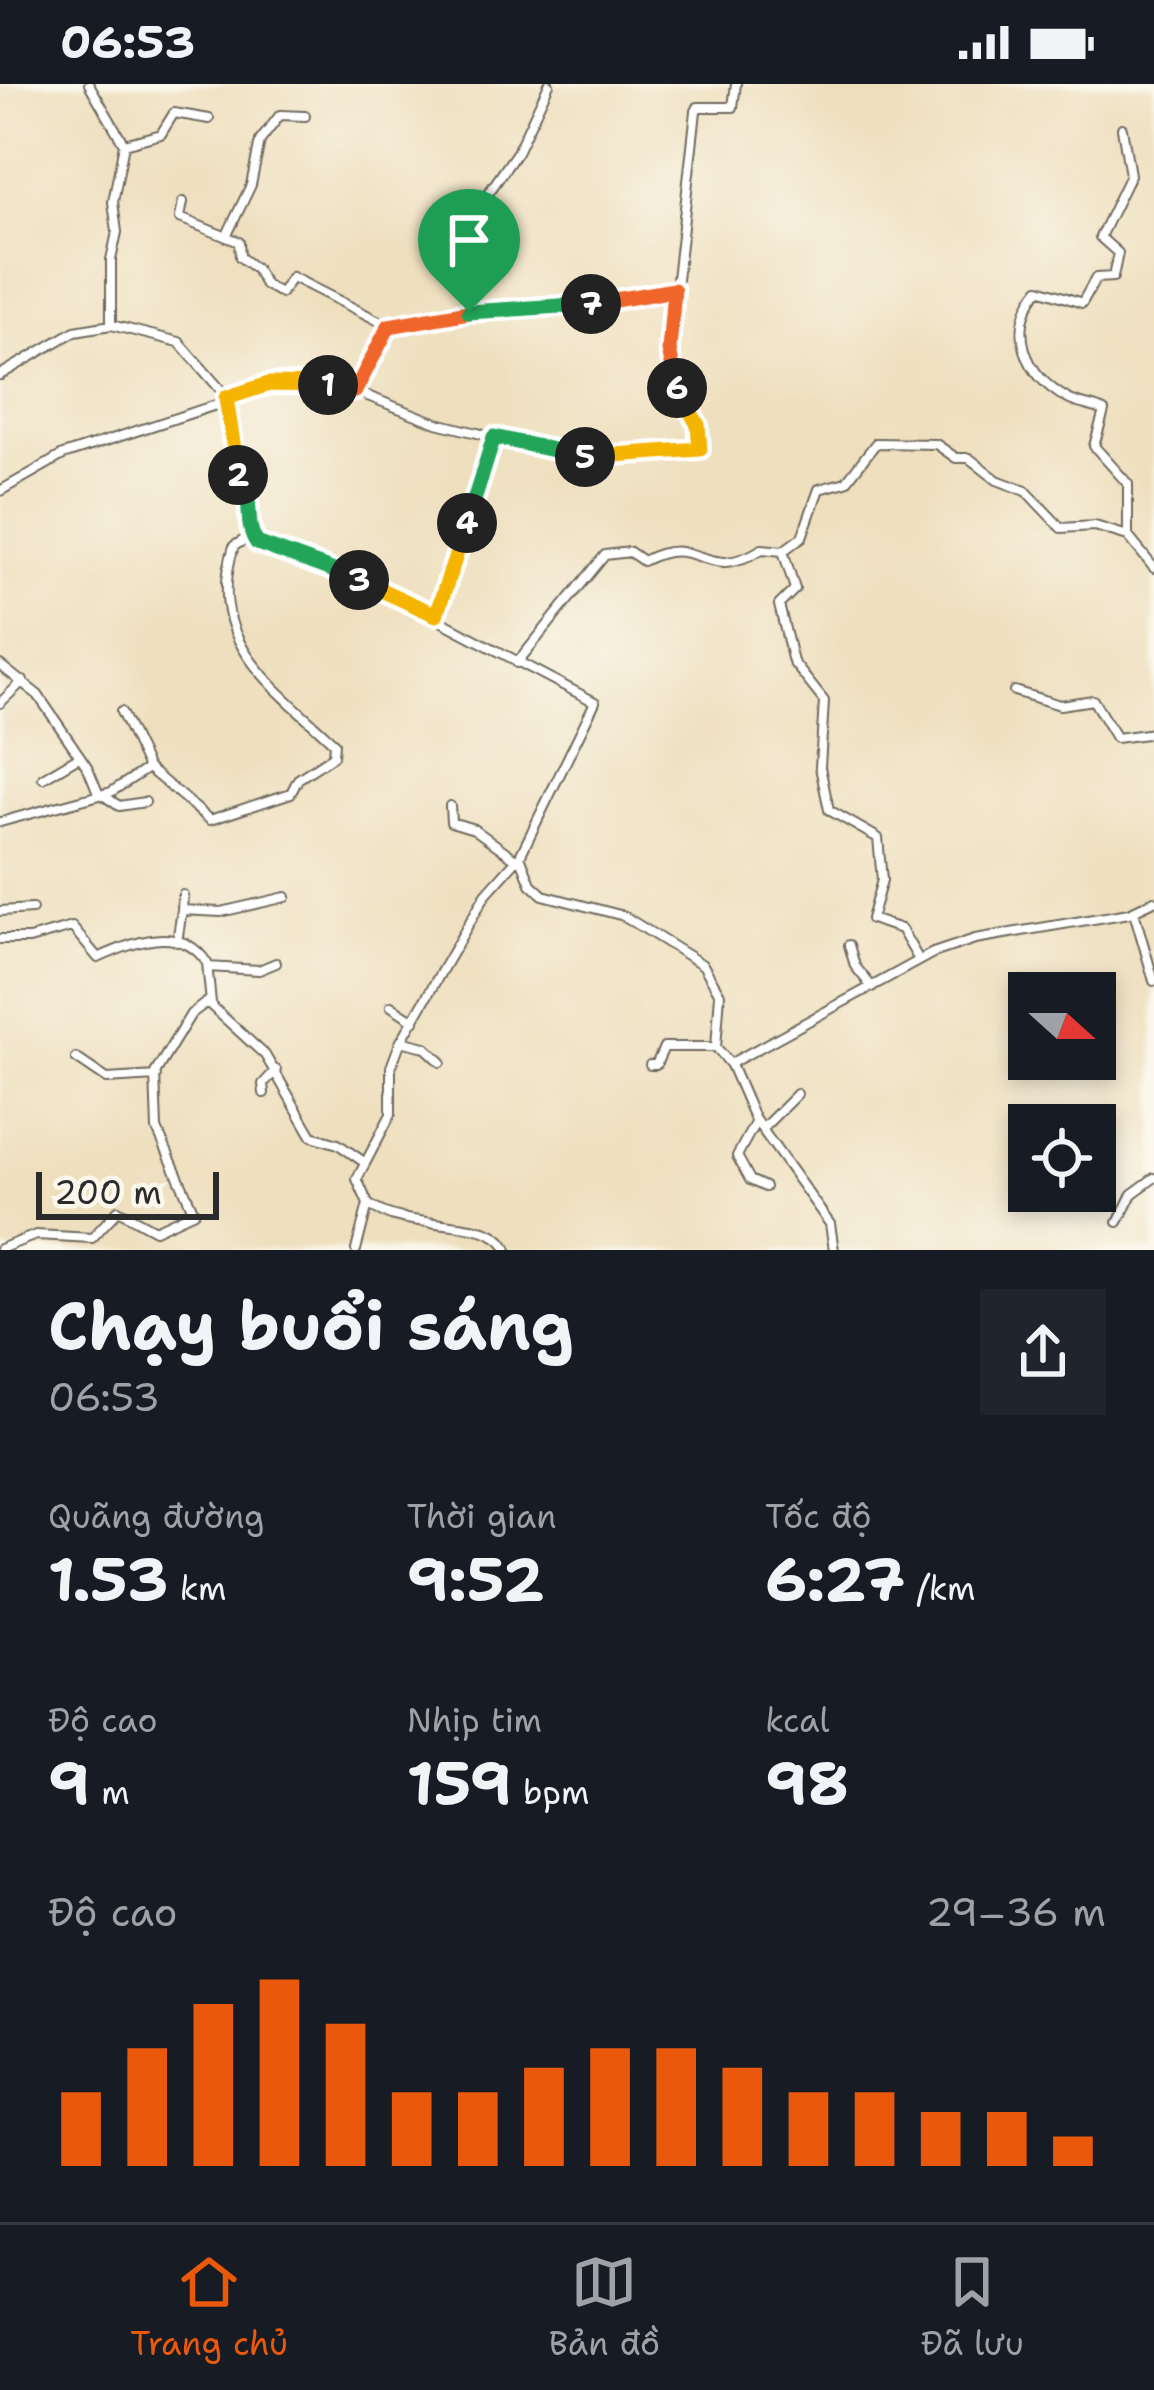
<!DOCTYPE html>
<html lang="vi">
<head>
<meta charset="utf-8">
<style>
	:root { --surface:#171b24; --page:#20242c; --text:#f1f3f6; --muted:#9ea1a6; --line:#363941; --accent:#ea580c }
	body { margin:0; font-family:"Shantell Sans",sans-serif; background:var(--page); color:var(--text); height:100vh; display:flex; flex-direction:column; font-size:45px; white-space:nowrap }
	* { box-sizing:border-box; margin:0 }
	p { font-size:39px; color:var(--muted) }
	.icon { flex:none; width:66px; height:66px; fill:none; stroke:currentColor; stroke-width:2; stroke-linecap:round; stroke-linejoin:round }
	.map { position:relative; height:1166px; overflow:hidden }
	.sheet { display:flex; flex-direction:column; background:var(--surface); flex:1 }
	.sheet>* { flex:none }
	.needle { width:78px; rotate:111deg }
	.buttons { position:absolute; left:1008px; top:888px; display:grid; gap:24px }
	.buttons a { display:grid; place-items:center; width:108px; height:108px; border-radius:0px; background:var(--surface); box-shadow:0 6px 18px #0003; font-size:60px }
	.scale { position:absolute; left:36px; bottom:30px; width:183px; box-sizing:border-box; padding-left:12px; border:6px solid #2b2b2b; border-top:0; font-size:33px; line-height:42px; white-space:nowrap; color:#2b2b2b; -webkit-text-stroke:9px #fbf7ec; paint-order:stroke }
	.pin { position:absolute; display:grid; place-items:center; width:102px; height:102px; color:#fff; margin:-123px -51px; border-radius:50% 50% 50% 0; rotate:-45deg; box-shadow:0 0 12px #0007 }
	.pin .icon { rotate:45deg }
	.km { position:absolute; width:60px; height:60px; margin:-30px; border-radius:50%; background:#222; color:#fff; font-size:33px; line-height:60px; text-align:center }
	.round { display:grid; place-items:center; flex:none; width:126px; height:126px; border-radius:0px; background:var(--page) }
	.overview { display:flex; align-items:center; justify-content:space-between; height:204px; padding:0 48px }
	h1 { font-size:66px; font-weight:700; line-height:90px }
	.figures { display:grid; grid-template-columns:repeat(3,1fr); gap:18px; height:204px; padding:12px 48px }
	.figures div { display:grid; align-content:center }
	.figures b { font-size:60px; font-weight:700 }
	.figures small { font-size:33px; font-weight:400 }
	.figures p { font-size:33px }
	.chart { height:336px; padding:24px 48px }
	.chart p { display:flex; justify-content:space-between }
	.chart svg { width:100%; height:216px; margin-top:12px; stroke:var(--accent); stroke-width:6 }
	.status { display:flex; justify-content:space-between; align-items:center; height:84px; padding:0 60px; background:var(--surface); direction:ltr }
	.status svg { height:33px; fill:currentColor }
	.dock { display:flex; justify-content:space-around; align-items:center; height:168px; border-top:3px solid var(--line); background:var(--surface); font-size:33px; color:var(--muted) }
	.dock a { display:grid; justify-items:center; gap:6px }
	.dock .selected { color:var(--accent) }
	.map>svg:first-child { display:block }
</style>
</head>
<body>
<div class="status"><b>06:53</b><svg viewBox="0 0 49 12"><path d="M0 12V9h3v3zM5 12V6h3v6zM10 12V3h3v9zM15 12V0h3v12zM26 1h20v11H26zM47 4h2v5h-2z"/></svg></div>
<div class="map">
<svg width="1154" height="1166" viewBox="0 0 1154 1166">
	<rect width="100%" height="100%" fill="#fbf7ec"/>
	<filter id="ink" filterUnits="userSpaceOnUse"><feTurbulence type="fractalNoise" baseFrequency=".00833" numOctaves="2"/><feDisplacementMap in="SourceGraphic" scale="24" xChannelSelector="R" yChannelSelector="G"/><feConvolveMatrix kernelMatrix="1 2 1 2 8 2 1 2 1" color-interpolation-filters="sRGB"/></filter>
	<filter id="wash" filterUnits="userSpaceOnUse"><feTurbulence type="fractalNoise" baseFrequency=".004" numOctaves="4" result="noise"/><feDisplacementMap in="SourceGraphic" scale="48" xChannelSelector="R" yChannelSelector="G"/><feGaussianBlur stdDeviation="2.7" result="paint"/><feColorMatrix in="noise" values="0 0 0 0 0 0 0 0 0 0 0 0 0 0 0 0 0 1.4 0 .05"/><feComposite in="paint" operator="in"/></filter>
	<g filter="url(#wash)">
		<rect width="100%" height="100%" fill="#eedfbe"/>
	</g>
	<g filter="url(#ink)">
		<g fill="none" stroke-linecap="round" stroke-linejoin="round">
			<g stroke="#6f6a5e" stroke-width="12">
				<path id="minor" d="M 89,0 L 124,60 L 113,118 L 117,148 L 111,176 L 111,241
					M 1122,44 L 1130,91 L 1100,153 L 1118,169 L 1113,193 L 1096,194 L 1082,219 L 1039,205 C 1007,245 1024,291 1068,315 C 1079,321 1092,321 1104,327 L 1094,362 L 1128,400 L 1128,452 L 1154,484
					M 124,60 L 161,50 L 174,29 L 209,35
					M 183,118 L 180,134 L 239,158 L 240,173 L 256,185 L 265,201 L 281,209 L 292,193 L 389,242 L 477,227 L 572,223 L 673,206
					M 226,153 L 251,101 L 260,57 L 280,31 L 305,32
					M 469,228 L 483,117 L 517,68 L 549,0
					M 0,291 L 75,247 L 111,241 L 179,258 L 227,313 L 237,390 L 250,407 L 251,452 L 257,459 L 370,500 L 595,618 L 520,772 L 531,800 L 543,811 L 624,832 L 703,881 L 720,910 L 716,963 L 731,981
					M 355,307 L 389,242
					M 0,407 L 63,371 L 283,299 L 352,306 L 437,339 L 566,371 L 623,374 L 699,365 L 698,341 L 678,307 L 669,266 L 696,27 L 698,23 L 733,23 L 736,0
					M 783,467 L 795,505 L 779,521 L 793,578 L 824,617 L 820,683 L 829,726 L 878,754 L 882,796 L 871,835 L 901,845 L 919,876
					M 436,531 L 494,353
					M 517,579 L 605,471 L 630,468 L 643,477 C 700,447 703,501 762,465 L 783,467 L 802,453 L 819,405 L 846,398 L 876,359 L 936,360 L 956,374 L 969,374 L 997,396 L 1026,407 L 1061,444 L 1095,442 L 1128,452
					M 0,581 L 38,611 L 88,684 L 99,711
					M 1014,607 L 1060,621 L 1093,616 L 1116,654 L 1154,649
					M 0,619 L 23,597
					M 121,628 L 148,684
					M 43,694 L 80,672
					M 103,711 L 119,722 L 145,718
					M 450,722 L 451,738 L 474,745 L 517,776
					M 0,738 L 111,708 L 148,684 L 210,736 L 291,709 L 298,695 L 333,672 L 334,659 C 271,600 204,556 234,462 L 251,452
					M 182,826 L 183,811
					M 0,827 L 32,825
					M 1134,828 L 1154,897
					M 0,855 L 29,855 L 72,843 L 98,874 C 132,859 180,838 207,879 L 211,919
					M 177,858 L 182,826 L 221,828 L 286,813
					M 849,861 L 855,882 L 872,903
					M 208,883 L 259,886 L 276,879
					M 391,922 L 414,937
					M 401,957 L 425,963 L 441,978
					M 76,974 L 107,995 L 156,992
					M 650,981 L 656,981 L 664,963 L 716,963
					M 264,1009 L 263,1000 L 276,986
					M 756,1037 L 737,1072 L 750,1096 L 765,1103
					M 762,1045 L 797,1010
					M 368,1120 C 408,1150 494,1129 507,1166
					M 1118,1138 L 1132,1110 L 1154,1094
					M 0,1165 L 36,1151 L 92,1154 L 118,1126 L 155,1146 L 194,1128 L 157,1045 L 155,989 L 191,930 L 207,918 L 265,971 L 312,1052 L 338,1060 L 364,1078
					M 356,1166 L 368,1120 L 357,1095 L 391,1030 L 391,983 L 400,959 L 486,810 L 520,772
					M 834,1166 L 830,1140 L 754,1034 L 731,981 L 735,977 L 933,869 L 975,855 L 1129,829 L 1154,817"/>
			</g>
			<use href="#minor" stroke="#fff" stroke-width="8"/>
		</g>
	</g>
	<g fill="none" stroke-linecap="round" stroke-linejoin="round" filter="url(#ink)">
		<g stroke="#fff" stroke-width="24">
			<path id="split-1" d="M 328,301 L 355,307 L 389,242 L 469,228"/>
		</g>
		<g stroke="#fff" stroke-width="24">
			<path id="split-2" d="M 238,391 L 226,314 L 269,300 L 328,301"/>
		</g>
		<g stroke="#fff" stroke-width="24">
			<path id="split-3" d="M 238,391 C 257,419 242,437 257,459 L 359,496"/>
		</g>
		<g stroke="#fff" stroke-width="24">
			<path id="split-4" d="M 359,496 L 436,531 L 467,439"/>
		</g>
		<g stroke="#fff" stroke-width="24">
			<path id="split-5" d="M 467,439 L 494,353 L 585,373"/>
		</g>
		<g stroke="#fff" stroke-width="24">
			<path id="split-6" d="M 585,373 L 700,365 L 698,341 L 677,304"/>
		</g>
		<g stroke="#fff" stroke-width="24">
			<path id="split-7" d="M 591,220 L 674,206 L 669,266 L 677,304"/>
		</g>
		<g stroke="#fff" stroke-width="24">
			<path id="split-8" d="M 469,228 L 591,220"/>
		</g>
		<use href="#split-1" stroke="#f0652b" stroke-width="15"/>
		<use href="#split-2" stroke="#f5b400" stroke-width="15"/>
		<use href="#split-3" stroke="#22a559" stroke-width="15"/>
		<use href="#split-4" stroke="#f5b400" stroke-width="15"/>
		<use href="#split-5" stroke="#22a559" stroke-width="15"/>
		<use href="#split-6" stroke="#f5b400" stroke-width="15"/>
		<use href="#split-7" stroke="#f0652b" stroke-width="15"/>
		<use href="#split-8" stroke="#22a559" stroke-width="15"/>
	</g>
</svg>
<div class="buttons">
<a><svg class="needle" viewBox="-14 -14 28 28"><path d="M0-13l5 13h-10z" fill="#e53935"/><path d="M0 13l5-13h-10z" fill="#9ea1a6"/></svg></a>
<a><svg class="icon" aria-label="locate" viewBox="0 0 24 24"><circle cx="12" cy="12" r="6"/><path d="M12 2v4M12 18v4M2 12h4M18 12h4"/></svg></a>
</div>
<div class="scale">200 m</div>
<div class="pin" style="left:469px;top:228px;background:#1e9e55"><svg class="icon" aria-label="arrive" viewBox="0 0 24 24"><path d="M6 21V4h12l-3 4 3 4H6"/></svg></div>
<b class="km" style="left:328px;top:301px">1</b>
<b class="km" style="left:238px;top:391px">2</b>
<b class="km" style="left:359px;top:496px">3</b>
<b class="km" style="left:467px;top:439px">4</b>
<b class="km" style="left:585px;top:373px">5</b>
<b class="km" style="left:677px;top:304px">6</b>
<b class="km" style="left:591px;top:220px">7</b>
</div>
<section class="sheet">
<div class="overview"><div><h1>Chạy buổi sáng</h1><p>06:53</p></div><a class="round"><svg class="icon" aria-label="share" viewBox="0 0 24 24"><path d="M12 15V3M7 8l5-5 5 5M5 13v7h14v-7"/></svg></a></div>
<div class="figures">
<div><p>Quãng đường</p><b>1.53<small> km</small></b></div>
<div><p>Thời gian</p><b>9:52</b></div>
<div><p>Tốc độ</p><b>6:27<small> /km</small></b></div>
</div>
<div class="figures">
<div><p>Độ cao</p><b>9<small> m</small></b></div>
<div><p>Nhịp tim</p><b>159<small> bpm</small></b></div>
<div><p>kcal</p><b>98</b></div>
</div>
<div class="chart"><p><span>Độ cao</span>29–36 m</p>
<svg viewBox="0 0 160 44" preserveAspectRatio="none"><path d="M5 44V29M15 44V20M25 44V11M35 44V6M45 44V15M55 44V29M65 44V29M75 44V24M85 44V20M95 44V20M105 44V24M115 44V29M125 44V29M135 44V33M145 44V33M155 44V38"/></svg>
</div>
</section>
<nav class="dock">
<a class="selected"><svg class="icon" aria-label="home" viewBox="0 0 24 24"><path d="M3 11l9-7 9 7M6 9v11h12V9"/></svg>Trang chủ</a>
<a><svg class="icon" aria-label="map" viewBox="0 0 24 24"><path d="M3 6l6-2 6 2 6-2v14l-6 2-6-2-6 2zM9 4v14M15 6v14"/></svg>Bản đồ</a>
<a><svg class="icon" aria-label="saved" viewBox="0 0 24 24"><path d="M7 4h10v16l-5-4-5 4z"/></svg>Đã lưu</a>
</nav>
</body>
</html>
